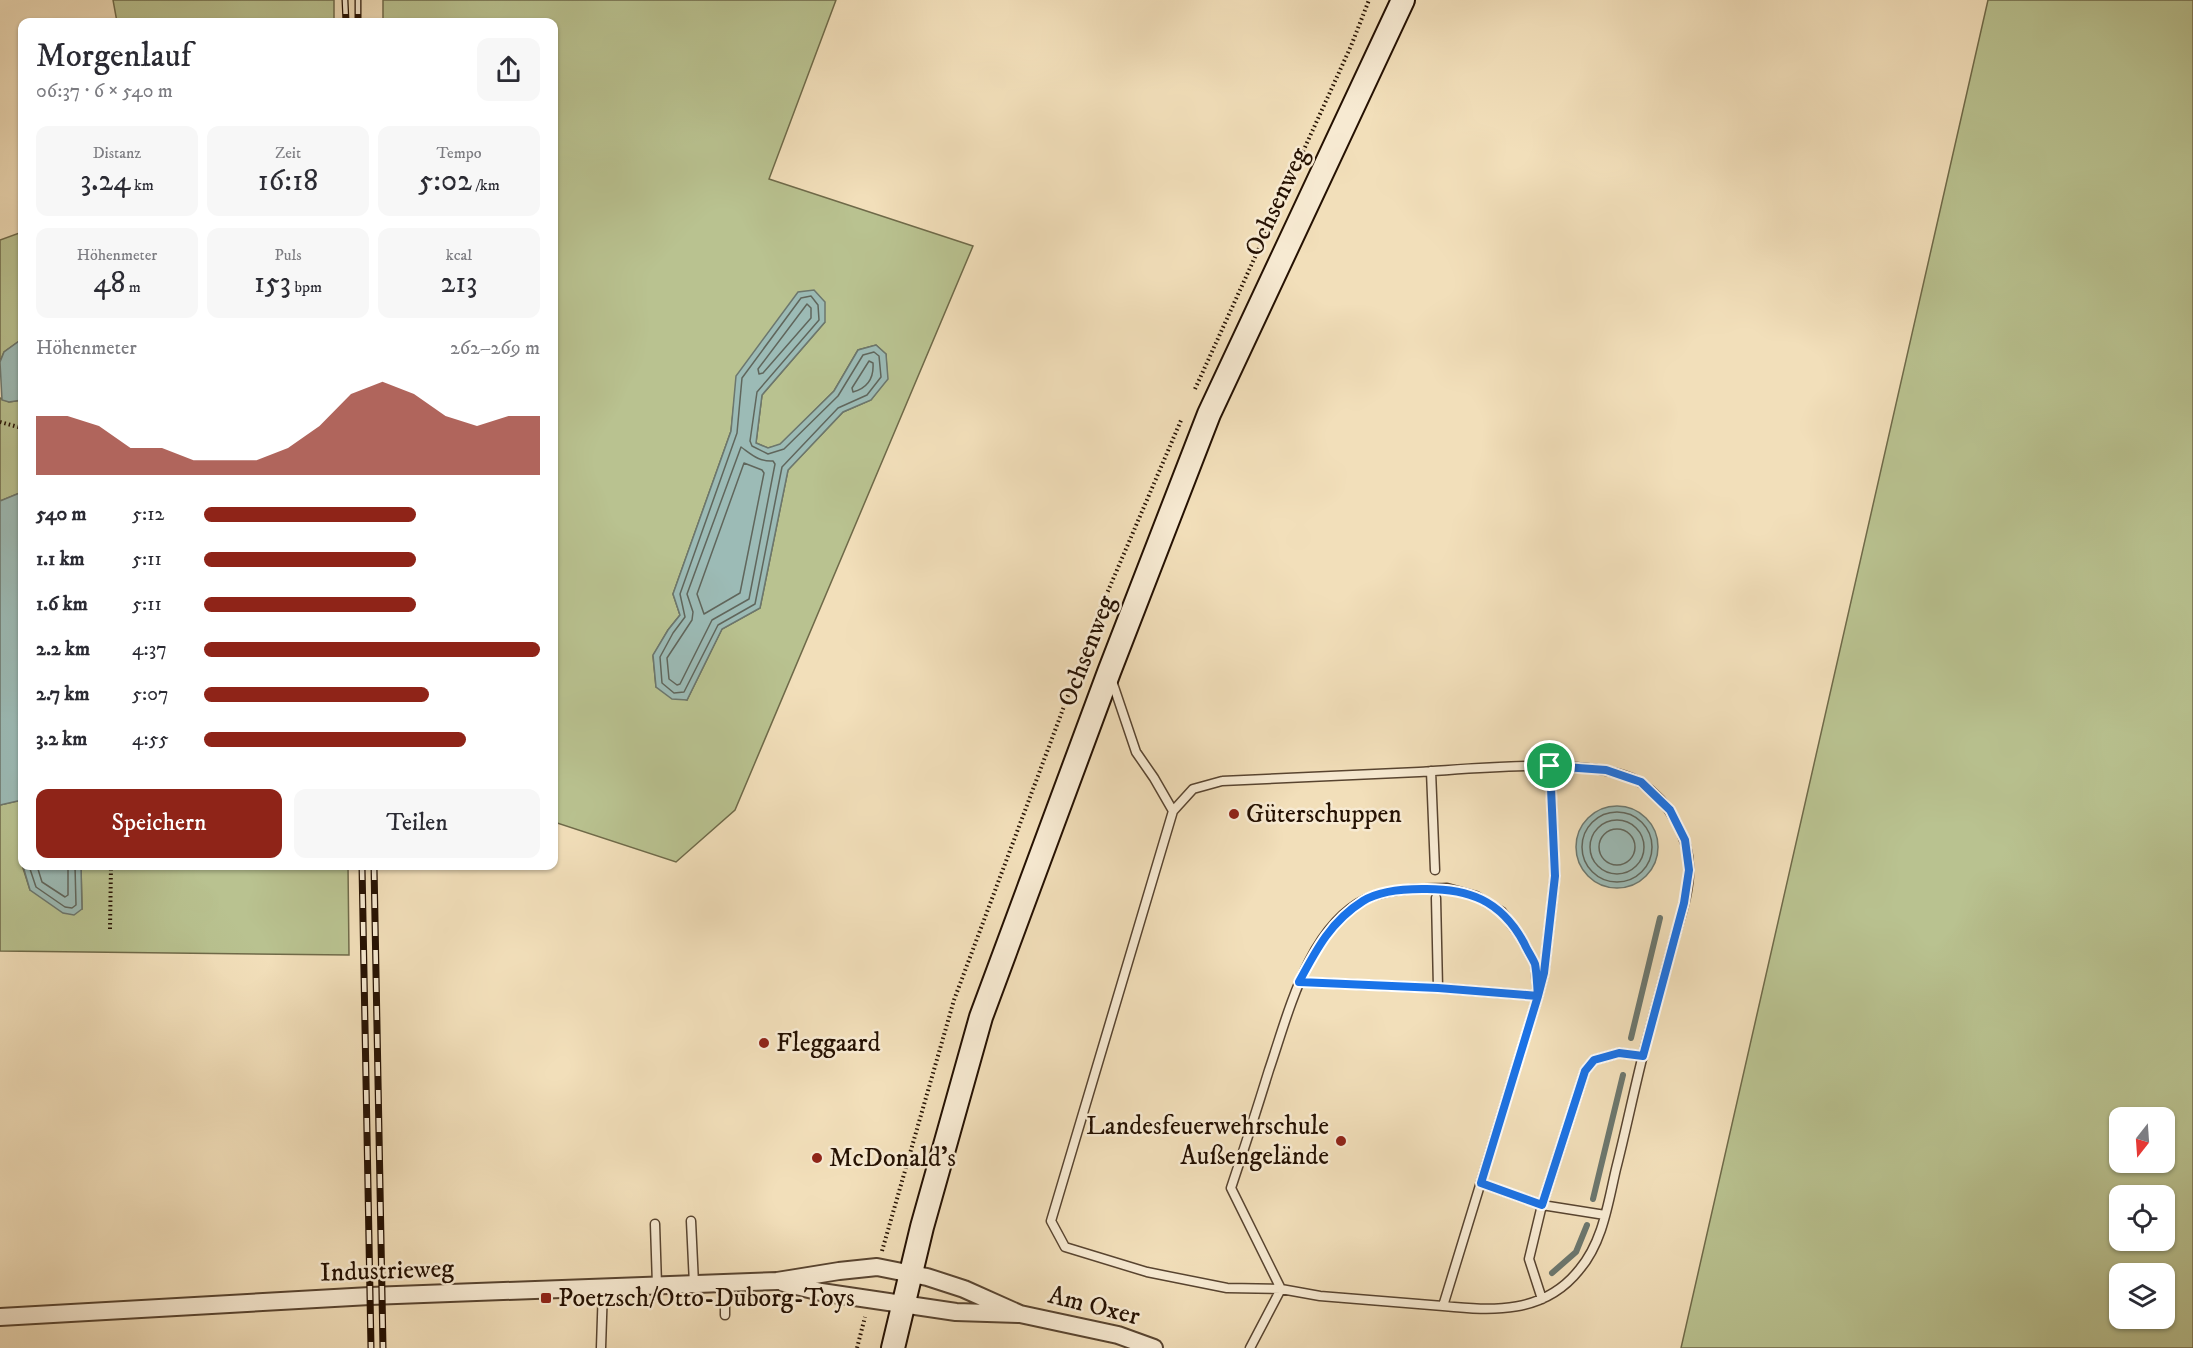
<!DOCTYPE html>
<html lang="de">
<head>
<meta charset="utf-8">
<style>
	:root { --surface:#fff; --page:#f7f7f7; --text:#2b2b33; --muted:#7c7c81; --accent:#8f2418 }
	body { margin:0; font-family:"IM FELL DW Pica",serif; background:var(--page); color:var(--text); height:100vh; display:flex; flex-direction:column; font-size:22px; white-space:nowrap }
	* { box-sizing:border-box; margin:0 }
	p { font-size:20px; color:var(--muted) }
	.icon { flex:none; width:33px; height:33px; fill:none; stroke:currentColor; stroke-width:2; stroke-linecap:round; stroke-linejoin:round }
	.map { position:relative; flex:1; overflow:hidden }
	.panel { position:absolute; left:18px; top:18px; width:540px; height:852px; display:flex; flex-direction:column; background:var(--surface); border-radius:12px; box-shadow:0 2px 4px #0004 }
	.panel>* { flex:none }
	.needle { width:39px; rotate:197deg }
	.buttons { position:absolute; left:2109px; top:1107px; display:grid; gap:12px }
	.buttons a { display:grid; place-items:center; width:66px; height:66px; border-radius:12px; background:var(--surface); box-shadow:0 2px 4px #0004; font-size:30px }
	.pin { position:absolute; display:grid; place-items:center; width:51px; height:51px; color:#fff; margin:-26px; border:3px solid #fff; border-radius:50%; box-shadow:0 2px 6px #0007 }
	.round { display:grid; place-items:center; flex:none; width:63px; height:63px; border-radius:12px; background:var(--page) }
	.headline { display:flex; align-items:center; justify-content:space-between; height:102px; padding:0 18px }
	h1 { font-size:33px; font-weight:600; line-height:45px }
	.metrics { display:grid; grid-template-columns:repeat(3,1fr); gap:9px; height:102px; padding:6px 18px }
	.metrics div { display:grid; align-content:center; border-radius:12px; background:var(--page); text-align:center }
	.metrics b { font-size:30px; font-weight:600 }
	.metrics small { font-size:16px; font-weight:400 }
	.metrics p { font-size:16px }
	.chart { height:168px; padding:12px 18px }
	.chart p { display:flex; justify-content:space-between }
	.chart svg { width:100%; height:108px; margin-top:6px; fill:var(--accent); opacity:.7 }
	.cta { display:flex; gap:12px; margin-top:auto; padding:12px 18px }
	.cta a { flex:1; height:69px; border-radius:12px; background:var(--accent); color:#fff; font-size:24px; font-weight:600; line-height:69px; text-align:center }
	.cta a+a { background:var(--page); color:var(--text) }
	ul { padding:0 18px; list-style:none; font-size:20px }
	li { display:grid; grid-template-columns:96px 72px 1fr; align-items:center; height:45px }
	li i { height:15px; border-radius:8px; background:var(--accent) }
	.map>svg:first-child { display:block }
</style>
</head>
<body>
<div class="map">
<svg width="2193" height="1348" viewBox="0 0 2193 1348">
	<rect width="100%" height="100%" fill="#f2dfba"/>
	<filter id="stains"><feTurbulence type="fractalNoise" baseFrequency=".00333" numOctaves="4"/><feColorMatrix values="0 0 0 0 .2 0 0 0 0 .09 0 0 0 0 .02 0 0 0 .5 -.17"/></filter>
	<radialGradient id="worn" r=".72"><stop offset=".6" stop-color="#630" stop-opacity="0"/><stop offset="1" stop-color="#630" stop-opacity=".3"/></radialGradient>
	<path fill="#b9c290" stroke="#6f6a49" stroke-width="1.5" fill-rule="evenodd" d="M 113,0 L 334,0 L 334,22 L 117,22 Z
		M 383,0 L 836,0 L 769,179 L 973,246 L 735,810 L 676,862 L 554,822 L 554,22 L 383,22 ZM 825,322 L 762,395 L 756,443 L 768,448 L 780,445 L 834,391 L 858,350 L 876,345 L 886,354 L 887,379 L 871,400 L 843,412 L 788,470 L 760,608 L 722,629 L 687,700 L 656,687 L 653,656 L 668,630 L 680,615 L 673,594 L 731,431 L 737,376 Z
		M 1988,0 L 2193,0 L 2193,1348 L 1681,1348 ZM 2120,1118 L 2164,1118 L 2164,1162 L 2120,1162 ZM 2120,1196 L 2164,1196 L 2164,1240 L 2120,1240 ZM 2120,1274 L 2164,1274 L 2164,1318 L 2120,1318 Z
		M 22,232 L 22,339 L 4,352 L 0,362 L 0,240 Z
		M 0,398 L 9,402 L 22,400 L 22,492 L 0,501 Z
		M 22,800 L 21,862 L 30,890 L 82,909 L 81,866 L 348,866 L 349,955 L 0,951 L 0,805 Z"/>
	<path fill="#9cbbb6" stroke="#6c776e" stroke-width="1.5" d="M 814,290 L 825,302 L 825,322 L 762,395 L 756,443 L 768,448 L 780,444 L 834,391 L 858,350 L 876,345 L 886,354 L 888,379 L 871,400 L 843,412 L 788,470 L 760,608 L 722,629 L 687,700 L 672,699 L 656,687 L 653,655 L 668,630 L 680,615 L 673,594 L 731,431 L 736,376 L 798,292 Z
		M 22,339 L 22,400 L 9,402 L 2,400 L 0,362 L 4,352 Z
		M 22,492 L 22,800 L 0,805 L 0,501 Z
		M1576 847a41 41 0 1 1 82 0a41 41 0 1 1-82 0Z
		M 23,866 L 81,866 L 82,909 L 74,915 L 63,913 L 30,890 Z"/>
	<g fill="none" stroke-linecap="round" stroke-linejoin="round">
		<path stroke="#60665c" stroke-width="1.5" d="M 811,296 L 818,305 L 819,320 L 757,392 L 750,441 L 752,446 L 768,454 L 784,449 L 838,396 L 863,355 L 874,352 L 879,356 L 881,377 L 867,395 L 838,408 L 782,467 L 755,604 L 718,625 L 684,692 L 674,693 L 662,683 L 660,657 L 673,633 L 685,617 L 680,594 L 737,433 L 742,378 L 801,298 Z
			M 807,304 L 811,308 L 811,318 L 763,373 L 759,374 L 758,369 Z
			M 869,361 L 873,363 C 874,378 868,388 853,392 L 852,388 Z
			M 741,447 C 751,454 759,462 773,461 L 775,464 L 749,599 L 712,620 L 680,684 L 677,685 L 669,679 L 667,658 L 692,620 L 693,612 L 687,594 Z
			M 744,463 L 762,470 L 764,473 L 740,593 L 704,614 L 697,594 Z
			M1582 847a35 35 0 1 1 70 0a35 35 0 1 1-70 0Z
			M1590 847a27 27 0 1 1 54 0a27 27 0 1 1-54 0Z
			M1599 847a18 18 0 1 1 36 0a18 18 0 1 1-36 0Z
			M 29,866 L 36,887 L 65,907 L 72,908 L 76,905 L 75,866
			M 37,866 L 42,882 L 65,897 L 68,895 L 68,866"/>
		<path stroke="#6c776e" stroke-width="6" d="M 1631,1038 L 1660,918
			M 1593,1199 L 1623,1075
			M 1552,1273 L 1576,1252 L 1587,1225"/>
		<g stroke="#584430" stroke-width="11">
			<path id="service" d="M 1111,678 L 1136,752 L 1154,778 L 1173,811
				M 1431,771 L 1435,870
				M 1447,888 L 1476,896 L 1502,912 L 1520,936 L 1535,964 L 1538,996 L 1443,1306 L 1320,1296 L 1281,1289 L 1231,1188 C 1244,1149 1257,1109 1269,1070 C 1288,1015 1308,927 1366,899 C 1390,888 1421,889 1447,888 Z
				M 1436,898 L 1438,988
				M 1299,982 L 1438,988 L 1538,996 L 1544,973 L 1555,876 L 1550,766
				M 1481,1183 L 1542,1205 L 1605,1215
				M 691,1221 L 694,1284
				M 655,1224 L 657,1285
				M 725,1283 L 725,1315
				M 1542,1299 L 1529,1259 L 1542,1205 L 1585,1071 L 1594,1060 L 1619,1053 L 1643,1056
				M 601,1348 L 603,1287
				M 1250,1348 L 1281,1289 L 1227,1288 L 1147,1272 L 1065,1247 L 1051,1221 L 1173,811 L 1193,789 L 1222,781 C 1288,778 1354,775 1419,772 C 1473,769 1598,755 1641,783 C 1669,801 1690,838 1689,871 C 1689,894 1680,918 1674,940 C 1664,977 1654,1014 1644,1051 C 1634,1090 1626,1130 1616,1169 C 1608,1203 1603,1242 1579,1270 C 1544,1314 1493,1311 1443,1306"/>
		</g>
		<g stroke="#584430" stroke-width="20">
			<path id="minor" d="M 784,1283 L 821,1292 L 956,1312 L 1020,1314 L 1118,1335 L 1154,1348
				M 0,1317 L 370,1296 L 777,1281 L 839,1271 L 877,1267 L 927,1277 L 964,1289 L 1020,1314"/>
		</g>
		<g stroke="#251102" stroke-width="26">
			<path id="secondary" d="M 893,1348 L 922,1227 L 981,1017 L 1109,672 L 1209,414 L 1403,0"/>
		</g>
		<path stroke="#251102" stroke-width="4" stroke-dasharray="1.5 3" stroke-linecap="butt" d="M 1195,389 L 1351,46 L 1369,0
			M 0,422 L 22,428
			M 110,929 L 111,866
			M 882,1251 L 954,1000 L 1102,605 L 1182,418
			M 857,1348 L 865,1317"/>
		<use href="#service" stroke="#f7ead2" stroke-width="8"/>
		<use href="#minor" stroke="#f7ead2" stroke-width="16"/>
		<use href="#secondary" stroke="#f7ead2" stroke-width="22"/>
		<g stroke="#251102" stroke-width="7">
			<path id="rail" d="M 345,0 L 346,22
				M 358,0 L 358,22
				M 362,866 L 371,1348
				M 374,866 L 383,1348"/>
		</g>
		<use href="#rail" stroke="#f7ead2" stroke-width="4.5" stroke-dasharray="14" stroke-linecap="butt"/>
	</g>
	<g fill="none" stroke-linecap="round" stroke-linejoin="round">
		<g stroke="#fff" stroke-width="12">
			<path id="route" d="M 1550,766 L 1555,876 L 1544,973 L 1538,996 L 1438,988 L 1299,982 C 1316,950 1331,921 1363,901 C 1379,891 1404,889 1422,889 C 1468,888 1501,900 1524,943 C 1527,950 1532,957 1535,964 C 1537,974 1537,986 1538,996 L 1481,1183 L 1542,1205 L 1585,1071 L 1594,1060 L 1619,1053 L 1643,1056 L 1684,903 L 1689,870 L 1685,840 L 1670,810 L 1641,782 L 1606,770 L 1550,766"/>
		</g>
		<use href="#route" stroke="#1a73e8" stroke-width="8"/>
	</g>
	<g fill="#8f2418" stroke="#f7ead2" stroke-width="2">
		<circle cx="1234" cy="814" r="6"/>
		<circle cx="764" cy="1043" r="6"/>
		<circle cx="1341" cy="1141" r="6"/>
		<circle cx="817" cy="1158" r="6"/>
		<rect x="540" y="1292" width="12" height="12" rx="3"/>
	</g>
	<g text-anchor="middle" dominant-baseline="central" stroke-width="5" stroke-linejoin="round" paint-order="stroke">
		<g font-size="26" fill="#251102" stroke="#f7ead2">
			<text transform="translate(1277 202) rotate(-65)">Ochsenweg</text>
			<text transform="translate(1087 651) rotate(-69)">Ochsenweg</text>
			<text transform="translate(387 1271) rotate(-2)">Industrieweg</text>
			<text transform="translate(1094 1306) rotate(14)">Am Oxer</text>
		</g>
		<g font-size="26" fill="#251102" stroke="#f7ead2" text-anchor="start">
			<text x="1246" y="814">Güterschuppen</text>
			<text x="776" y="1043">Fleggaard</text>
			<text x="1329" y="1126" text-anchor="end">Landesfeuerwehrschule<tspan x="1329" dy="30">Außengelände</tspan></text>
			<text x="829" y="1158">McDonald's</text>
			<text x="558" y="1298">Poetzsch/Otto-Duborg-Toys</text>
		</g>
	</g>
	<rect width="100%" height="100%" filter="url(#stains)"/>
	<rect width="100%" height="100%" fill="url(#worn)"/>
</svg>
<div class="buttons">
<a><svg class="needle" viewBox="-14 -14 28 28"><path d="M0-13l5 13h-10z" fill="#e53935"/><path d="M0 13l5-13h-10z" fill="#7c7c81"/></svg></a>
<a><svg class="icon" aria-label="locate" viewBox="0 0 24 24"><circle cx="12" cy="12" r="6"/><path d="M12 2v4M12 18v4M2 12h4M18 12h4"/></svg></a>
<a><svg class="icon" aria-label="layers" viewBox="0 0 24 24"><path d="M12 4l9 5-9 5-9-5zM3 14l9 5 9-5"/></svg></a>
</div>
<div class="pin" style="left:1550px;top:766px;background:#1e9e55"><svg class="icon" aria-label="arrive" viewBox="0 0 24 24"><path d="M6 21V4h12l-3 4 3 4H6"/></svg></div>
<section class="panel">
<div class="headline"><div><h1>Morgenlauf</h1><p>06:37 · 6 × 540 m</p></div><a class="round"><svg class="icon" aria-label="share" viewBox="0 0 24 24"><path d="M12 15V3M7 8l5-5 5 5M5 13v7h14v-7"/></svg></a></div>
<div class="metrics">
<div><p>Distanz</p><b>3.24<small> km</small></b></div>
<div><p>Zeit</p><b>16:18</b></div>
<div><p>Tempo</p><b>5:02<small> /km</small></b></div>
</div>
<div class="metrics">
<div><p>Höhenmeter</p><b>48<small> m</small></b></div>
<div><p>Puls</p><b>153<small> bpm</small></b></div>
<div><p>kcal</p><b>213</b></div>
</div>
<div class="chart"><p><span>Höhenmeter</span>262–269 m</p>
<svg viewBox="0 0 160 44" preserveAspectRatio="none"><path d="M0 44V20L10 20L20 24L30 33L40 33L50 38L60 38L70 38L80 33L90 24L100 11L110 6L120 11L130 20L140 24L150 20L160 20V44z"/></svg>
</div>
<ul>
<li><b>540 m</b>5:12<i style="width:63%"></i></li>
<li><b>1.1 km</b>5:11<i style="width:63%"></i></li>
<li><b>1.6 km</b>5:11<i style="width:63%"></i></li>
<li><b>2.2 km</b>4:37<i style="width:100%"></i></li>
<li><b>2.7 km</b>5:07<i style="width:67%"></i></li>
<li><b>3.2 km</b>4:55<i style="width:78%"></i></li>
</ul>
<div class="cta"><a>Speichern</a><a>Teilen</a></div>
</section>
</div>
</body>
</html>
